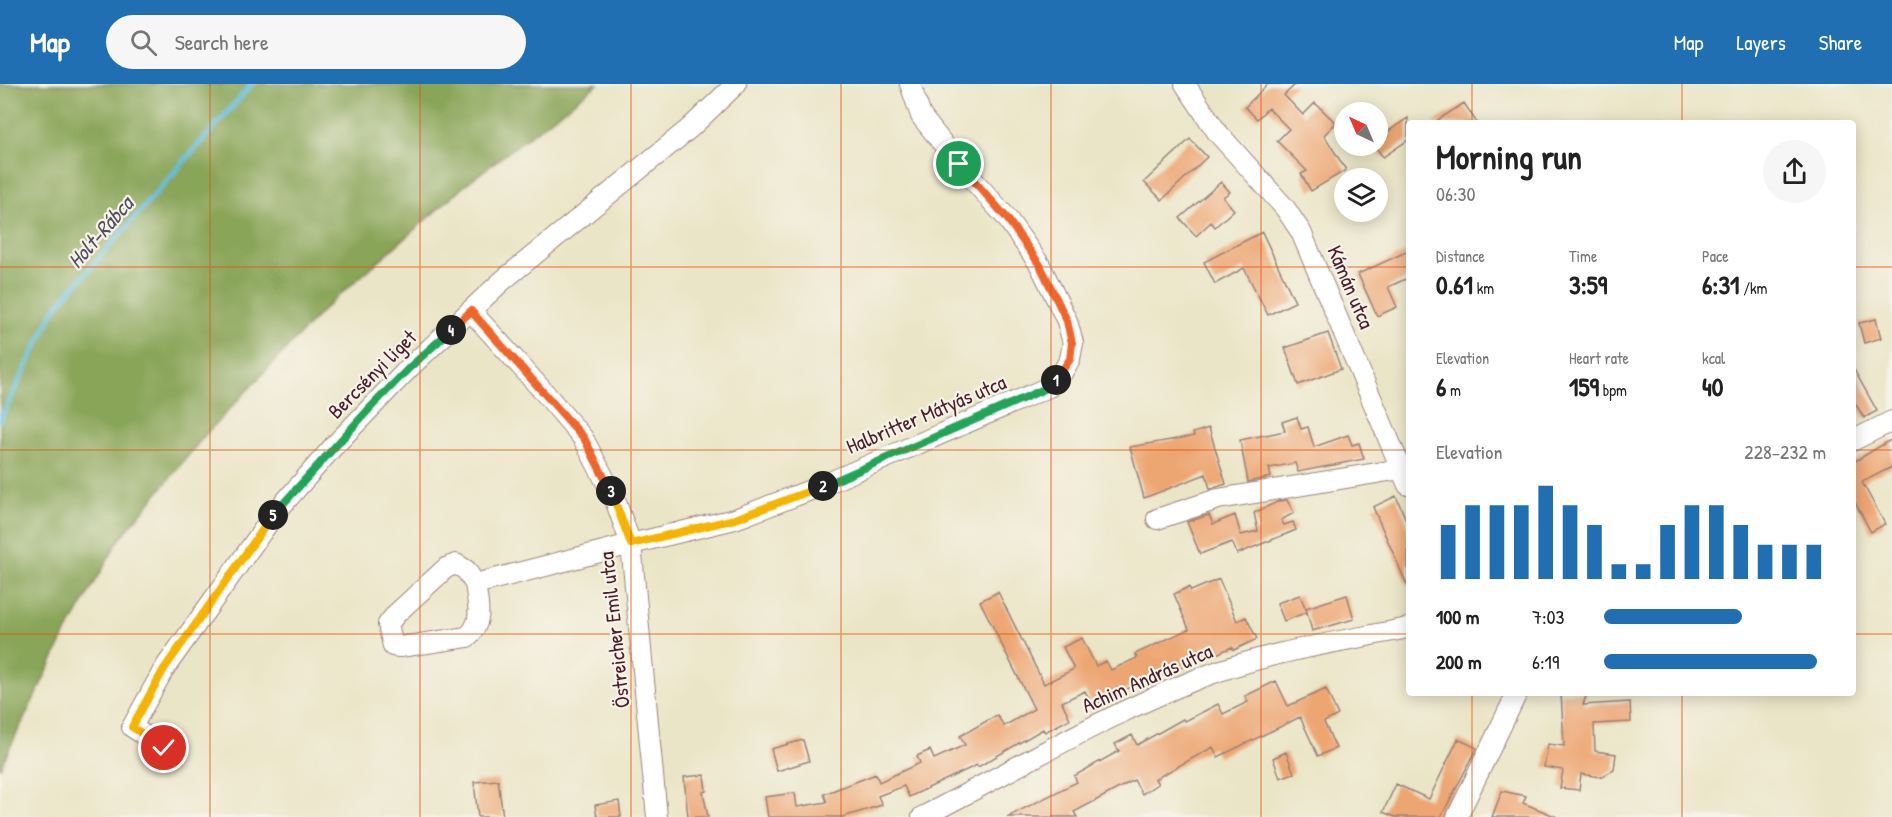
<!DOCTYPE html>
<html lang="en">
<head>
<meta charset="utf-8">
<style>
	:root { --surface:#fff; --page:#f6f6f6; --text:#222; --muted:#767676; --accent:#1f6fb2 }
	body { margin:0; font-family:"Patrick Hand",sans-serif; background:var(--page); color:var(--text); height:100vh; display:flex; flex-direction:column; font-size:22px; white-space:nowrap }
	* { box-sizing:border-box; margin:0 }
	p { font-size:20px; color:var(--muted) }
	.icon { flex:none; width:33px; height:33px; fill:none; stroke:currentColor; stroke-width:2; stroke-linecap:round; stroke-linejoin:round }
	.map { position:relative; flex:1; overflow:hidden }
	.drawer { position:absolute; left:1406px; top:36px; width:450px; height:576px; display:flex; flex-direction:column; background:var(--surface); border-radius:6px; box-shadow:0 3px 15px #0003 }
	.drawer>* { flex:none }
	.needle { width:39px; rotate:316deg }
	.tools { position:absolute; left:1334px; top:18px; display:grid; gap:12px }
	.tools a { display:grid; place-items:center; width:54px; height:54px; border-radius:50%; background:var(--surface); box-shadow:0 3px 15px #0003; font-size:30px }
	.pin { position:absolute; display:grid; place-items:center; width:51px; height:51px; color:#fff; margin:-26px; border:3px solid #fff; border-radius:50%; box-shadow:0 2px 6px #0007 }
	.km { position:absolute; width:30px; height:30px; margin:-15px; border-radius:50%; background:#222; color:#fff; font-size:16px; line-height:30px; text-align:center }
	.round { display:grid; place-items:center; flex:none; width:63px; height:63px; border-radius:32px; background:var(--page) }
	.summary { display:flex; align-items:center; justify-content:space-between; height:102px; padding:0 30px }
	h1 { font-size:33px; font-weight:700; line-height:45px }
	.stats { display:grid; grid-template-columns:repeat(3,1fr); gap:9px; height:102px; padding:6px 30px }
	.stats div { display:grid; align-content:center }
	.stats b { font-size:26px; font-weight:700 }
	.stats small { font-size:16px; font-weight:400 }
	.stats p { font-size:16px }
	.chart { height:168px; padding:12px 30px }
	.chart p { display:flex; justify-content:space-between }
	.chart svg { width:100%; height:108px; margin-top:6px; stroke:var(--accent); stroke-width:6 }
	ul { padding:0 30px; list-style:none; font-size:20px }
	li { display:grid; grid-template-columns:96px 72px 1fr; align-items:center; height:45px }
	li i { height:15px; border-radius:8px; background:var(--accent) }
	header { display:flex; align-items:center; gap:36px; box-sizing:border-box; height:84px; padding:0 30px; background:var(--accent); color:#fff }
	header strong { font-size:28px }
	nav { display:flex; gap:33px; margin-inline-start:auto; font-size:21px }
	.search { width:420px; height:54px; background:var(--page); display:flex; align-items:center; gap:15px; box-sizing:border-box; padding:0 21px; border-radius:33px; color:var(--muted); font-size:22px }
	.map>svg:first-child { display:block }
</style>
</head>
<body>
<header>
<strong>Map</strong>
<div class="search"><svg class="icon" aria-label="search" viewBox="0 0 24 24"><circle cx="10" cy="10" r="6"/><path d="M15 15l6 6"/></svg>Search here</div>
<nav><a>Map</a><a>Layers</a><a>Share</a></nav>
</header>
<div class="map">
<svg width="1892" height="733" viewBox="0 0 1892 733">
	<rect width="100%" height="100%" fill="#f7f3e8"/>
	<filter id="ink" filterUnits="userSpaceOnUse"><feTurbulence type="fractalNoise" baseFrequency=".0167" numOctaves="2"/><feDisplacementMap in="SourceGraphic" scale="12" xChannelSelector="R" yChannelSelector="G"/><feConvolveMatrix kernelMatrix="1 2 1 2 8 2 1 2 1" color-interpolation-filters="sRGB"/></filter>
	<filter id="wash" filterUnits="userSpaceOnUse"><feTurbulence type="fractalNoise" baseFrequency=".008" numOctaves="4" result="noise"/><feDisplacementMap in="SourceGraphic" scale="24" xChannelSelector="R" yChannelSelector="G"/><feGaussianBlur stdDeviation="1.35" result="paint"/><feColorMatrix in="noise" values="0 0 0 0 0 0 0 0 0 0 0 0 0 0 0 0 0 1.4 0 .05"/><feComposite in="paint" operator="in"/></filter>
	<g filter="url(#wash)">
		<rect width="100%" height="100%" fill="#ebe5c7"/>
		<path fill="#89a558" stroke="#6a6242" stroke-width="1.5" d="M 0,0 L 598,0 L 470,97 L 326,223 L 205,351 L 119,456 L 65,551 L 0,684 Z"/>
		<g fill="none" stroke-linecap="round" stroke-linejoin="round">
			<path stroke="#60bfde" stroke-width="5" d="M 0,336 L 56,223 L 252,0"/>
		</g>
		<g id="blocks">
			<path fill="#eda672" d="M 1268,0 L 1296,0 L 1284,11 L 1303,31 L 1315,19 L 1336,39 L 1324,51 L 1346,86 L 1311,107 L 1301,90 L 1307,87 L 1277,57 L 1289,45 L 1268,24 L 1257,35 L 1245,23 Z
				M 1464,19 L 1477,39 L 1433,39 Z
				M 1408,34 L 1408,56 L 1383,73 L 1377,65 L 1377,55 Z
				M 1190,55 L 1207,73 L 1162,116 L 1144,98 Z
				M 1221,98 L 1230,108 L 1223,113 L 1234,126 L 1215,143 L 1211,138 L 1196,152 L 1180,134 Z
				M 1262,148 L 1295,218 L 1268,231 L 1244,184 L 1215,200 L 1204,178 Z
				M 1408,167 L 1408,194 L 1388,203 L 1397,223 L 1377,232 L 1358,190 Z
				M 1876,235 L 1881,254 L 1864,259 L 1859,239 Z
				M 1328,249 L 1341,285 L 1298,301 L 1285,264 Z
				M 1852,282 L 1877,327 L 1864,334 L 1852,314 Z
				M 1297,333 L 1301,345 L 1308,343 L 1314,363 L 1348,351 L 1352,361 L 1359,359 L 1364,375 L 1298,388 L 1295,379 L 1269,384 L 1271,393 L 1248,398 L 1240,356 L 1285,347 L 1282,338 Z
				M 1209,344 L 1226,400 L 1210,405 L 1206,390 L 1144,414 L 1130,363 L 1194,352 L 1193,349 Z
				M 1892,355 L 1892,383 L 1862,398 L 1885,440 L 1871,448 L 1852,413 L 1852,379 Z
				M 1396,412 L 1408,441 L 1408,503 L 1373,423 Z
				M 1287,416 L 1294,429 L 1281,436 L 1284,441 L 1293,438 L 1296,446 L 1237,470 L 1232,458 L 1200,470 L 1187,438 L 1209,431 L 1213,440 L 1235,431 L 1241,451 L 1258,447 L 1254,429 L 1279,417 Z
				M 1219,495 L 1237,537 L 1246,533 L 1257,555 L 1234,566 L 1232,563 L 1203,576 L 1203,574 L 1138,602 L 1137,600 L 1093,622 L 1085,607 L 1062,618 L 1070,635 L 1045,648 L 1043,645 L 978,683 L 977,681 L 909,713 L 904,702 L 878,712 L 882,721 L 843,733 L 768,733 L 765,713 L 795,709 L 797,723 L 827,718 L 824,710 L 876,690 L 879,698 L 920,679 L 917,672 L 930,666 L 934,675 L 965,661 L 960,652 L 997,631 L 1004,642 L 1034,625 L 980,517 L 998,508 L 1044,600 L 1074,585 L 1063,563 L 1082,554 L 1096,582 L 1106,577 L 1111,586 L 1137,574 L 1135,570 L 1189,545 L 1174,510 L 1189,503 L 1191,507 Z
				M 1300,511 L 1307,528 L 1306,524 L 1347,511 L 1354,535 L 1312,547 L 1307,528 L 1284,537 L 1277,519 Z
				M 1276,597 L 1288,622 L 1326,605 L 1338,631 L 1324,638 L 1336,664 L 1318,672 L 1300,633 L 1218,673 L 1213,663 L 1155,695 L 1158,700 L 1142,710 L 1134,696 L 1074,728 L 1077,733 L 1007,733 L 1077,698 L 1074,692 L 1119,667 L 1115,660 L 1132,651 L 1137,661 L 1183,635 L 1185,637 L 1218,620 L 1223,630 L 1248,618 L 1245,612 Z
				M 1561,609 L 1587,609 L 1583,621 L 1630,618 L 1631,638 L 1594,640 L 1595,667 L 1616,670 L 1614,686 L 1601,693 L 1581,690 L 1579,706 L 1560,704 L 1563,686 L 1544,683 L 1548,660 L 1564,662 Z
				M 1458,655 L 1477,664 L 1441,733 L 1395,733 L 1383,728 L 1396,700 L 1429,715 Z
				M 803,656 L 809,677 L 777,687 L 771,665 Z
				M 1286,668 L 1294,689 L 1280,694 L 1273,674 Z
				M 704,691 L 706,707 L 703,708 L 708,733 L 688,733 L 684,693 Z
				M 498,696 L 503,733 L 478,733 L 474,698 Z
				M 1502,707 L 1526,712 L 1523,719 L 1557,733 L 1492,733 Z
				M 619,717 L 621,733 L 597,733 L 595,721 Z"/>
		</g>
	</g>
	<g filter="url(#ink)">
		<use href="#blocks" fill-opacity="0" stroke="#9a8279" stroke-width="1.5"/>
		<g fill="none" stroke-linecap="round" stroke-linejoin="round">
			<g stroke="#9a8279" stroke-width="22">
				<path id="minor" d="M 1185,0 L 1217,48 L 1285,124 L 1301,148 L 1408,401
					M 471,227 L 544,308 L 583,354 L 614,413 L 631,460 L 657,733
					M 1852,357 L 1892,337
					M 1157,435 L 1218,415 L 1401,385
					M 475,500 C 478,520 484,539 467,553 L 400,563 L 393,562 L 388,540 L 397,529 L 446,484 L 456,480 L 466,486 L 475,500 L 631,460 L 735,435 L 821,402 L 1049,303 L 1062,289 L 1070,275 L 1073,259 L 1067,237 L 1040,181 L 1006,133 L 959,80 L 921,32 L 910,0
					M 164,664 L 132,643 L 164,585 L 276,428 L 333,363 L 409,284 L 502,197 L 690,44 L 736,0
					M 922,733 C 1014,686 1103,632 1200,594 C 1266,568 1339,558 1408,544
					M 1457,733 L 1517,609"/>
			</g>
			<use href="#minor" stroke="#fff" stroke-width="20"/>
		</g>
	</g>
	<g fill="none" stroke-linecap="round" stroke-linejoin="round" filter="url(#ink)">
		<g stroke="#fff" stroke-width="12">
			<path id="split-1" d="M 959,80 L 1006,133 L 1040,181 L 1067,237 L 1072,259 L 1070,275 L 1056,296"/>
		</g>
		<g stroke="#fff" stroke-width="12">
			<path id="split-2" d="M 823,402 L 1049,303 L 1056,296"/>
		</g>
		<g stroke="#fff" stroke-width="12">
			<path id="split-3" d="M 611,407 L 631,460 L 735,435 L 823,402"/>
		</g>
		<g stroke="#fff" stroke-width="12">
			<path id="split-4" d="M 451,246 L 471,227 L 584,354 L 611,407"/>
		</g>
		<g stroke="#fff" stroke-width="12">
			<path id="split-5" d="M 273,431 L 371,323 L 409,284 L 451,246"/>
		</g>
		<g stroke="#fff" stroke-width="12">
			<path id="split-6" d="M 164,664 L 132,643 L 164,585 L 273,431"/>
		</g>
		<use href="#split-1" stroke="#f0652b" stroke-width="8"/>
		<use href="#split-2" stroke="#22a559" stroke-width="8"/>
		<use href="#split-3" stroke="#f5b400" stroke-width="8"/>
		<use href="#split-4" stroke="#f0652b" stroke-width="8"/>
		<use href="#split-5" stroke="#22a559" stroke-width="8"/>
		<use href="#split-6" stroke="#f5b400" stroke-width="8"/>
	</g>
	<path fill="none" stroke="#e0560e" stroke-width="1.5" stroke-opacity="0.55" d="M 210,0 L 210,733M 420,0 L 420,733M 631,0 L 631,733M 841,0 L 841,733M 1051,0 L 1051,733M 1261,0 L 1261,733M 1472,0 L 1472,39M 1682,0 L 1682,39M 0,183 L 1408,183M 1852,183 L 1892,183M 0,366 L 1408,366M 1852,366 L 1892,366M 0,550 L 1408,550M 1852,550 L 1892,550M 1472,609 L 1472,733M 1682,609 L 1682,733"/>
	<g text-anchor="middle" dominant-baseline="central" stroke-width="4.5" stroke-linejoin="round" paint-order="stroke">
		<g font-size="21" fill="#4a1f2b" stroke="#f7f3e8">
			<text transform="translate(1351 203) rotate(67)">Kámán utca</text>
			<text transform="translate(372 290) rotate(-45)">Bercsényi liget</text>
			<text transform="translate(926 330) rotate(-23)">Halbritter Mátyás utca</text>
			<text transform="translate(614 546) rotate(-96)">Östreicher Emil utca</text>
			<text transform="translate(1147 594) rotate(-24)">Achim András utca</text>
		</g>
		<g font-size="22" font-style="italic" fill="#514f61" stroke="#f7f3e8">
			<text transform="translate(100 148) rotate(-49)">Holt-Rábca</text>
		</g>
	</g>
</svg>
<div class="tools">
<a><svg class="needle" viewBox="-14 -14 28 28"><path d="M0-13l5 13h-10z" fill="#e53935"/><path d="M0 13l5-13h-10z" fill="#767676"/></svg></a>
<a><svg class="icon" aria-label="layers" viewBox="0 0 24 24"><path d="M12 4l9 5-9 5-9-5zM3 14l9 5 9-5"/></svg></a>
</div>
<div class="pin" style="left:959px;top:80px;background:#1e9e55"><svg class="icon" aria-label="arrive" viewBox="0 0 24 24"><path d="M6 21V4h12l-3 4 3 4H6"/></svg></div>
<div class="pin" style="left:164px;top:664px;background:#d93025"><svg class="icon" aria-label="check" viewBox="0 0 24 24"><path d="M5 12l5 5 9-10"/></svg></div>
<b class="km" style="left:1056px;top:296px">1</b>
<b class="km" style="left:823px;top:402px">2</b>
<b class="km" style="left:611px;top:407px">3</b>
<b class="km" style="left:451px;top:246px">4</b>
<b class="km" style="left:273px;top:431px">5</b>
<section class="drawer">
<div class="summary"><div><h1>Morning run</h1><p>06:30</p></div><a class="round"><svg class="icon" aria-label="share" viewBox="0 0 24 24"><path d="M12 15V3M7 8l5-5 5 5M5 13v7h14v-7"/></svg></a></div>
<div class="stats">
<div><p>Distance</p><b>0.61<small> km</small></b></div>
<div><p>Time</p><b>3:59</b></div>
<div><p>Pace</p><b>6:31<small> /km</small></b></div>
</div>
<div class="stats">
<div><p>Elevation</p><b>6<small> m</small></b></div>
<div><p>Heart rate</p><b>159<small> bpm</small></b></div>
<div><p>kcal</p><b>40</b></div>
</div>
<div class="chart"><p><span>Elevation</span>228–232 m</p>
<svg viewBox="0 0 160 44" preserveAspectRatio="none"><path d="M5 44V22M15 44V14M25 44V14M35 44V14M45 44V6M55 44V14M65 44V22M75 44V38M85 44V38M95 44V22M105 44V14M115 44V14M125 44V22M135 44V30M145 44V30M155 44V30"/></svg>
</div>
<ul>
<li><b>100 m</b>7:03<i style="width:62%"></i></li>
<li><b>200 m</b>6:19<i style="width:96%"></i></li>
</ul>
</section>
</div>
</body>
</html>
